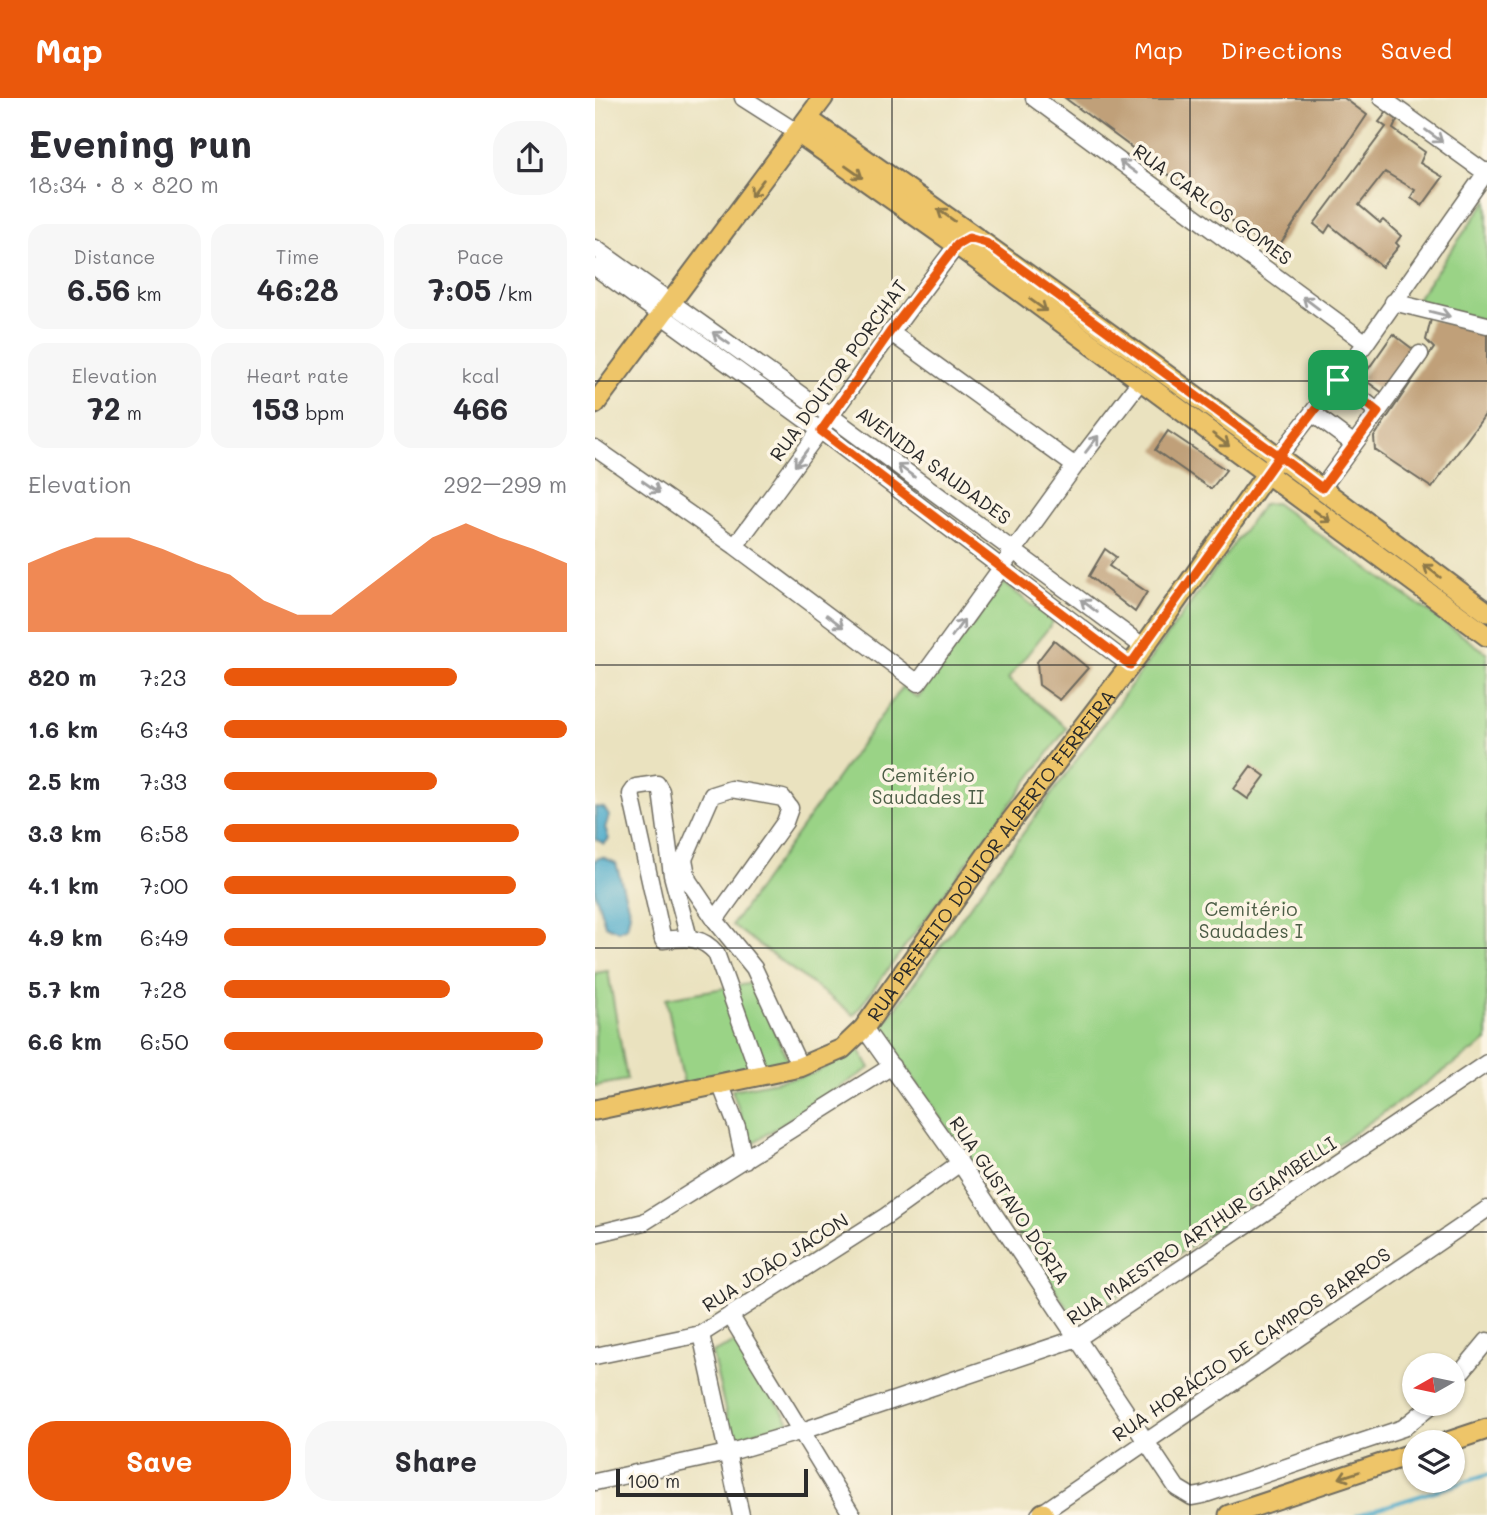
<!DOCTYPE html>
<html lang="en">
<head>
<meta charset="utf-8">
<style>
	:root { --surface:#fff; --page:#f7f7f7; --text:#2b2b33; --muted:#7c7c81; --accent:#ea580c }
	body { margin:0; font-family:Mali,sans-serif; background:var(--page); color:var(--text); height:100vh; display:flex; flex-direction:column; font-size:26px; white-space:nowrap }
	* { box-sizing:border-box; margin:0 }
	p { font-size:23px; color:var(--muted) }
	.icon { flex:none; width:38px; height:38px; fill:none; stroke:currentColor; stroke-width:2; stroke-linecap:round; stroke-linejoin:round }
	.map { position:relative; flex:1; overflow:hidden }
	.drawer { display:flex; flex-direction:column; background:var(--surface); width:595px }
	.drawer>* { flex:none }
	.needle { width:46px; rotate:261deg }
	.controls { position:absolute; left:807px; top:1255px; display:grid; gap:14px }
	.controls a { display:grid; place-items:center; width:63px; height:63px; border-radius:50%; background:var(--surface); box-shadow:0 2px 5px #0004; font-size:35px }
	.scale { position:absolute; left:21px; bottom:18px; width:192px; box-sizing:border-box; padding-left:7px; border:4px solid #2b2b2b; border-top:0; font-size:19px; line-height:24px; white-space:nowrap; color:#2b2b2b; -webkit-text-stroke:5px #fcf5e5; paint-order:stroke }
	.pin { position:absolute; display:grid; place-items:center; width:60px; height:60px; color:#fff; margin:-30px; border-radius:14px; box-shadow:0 4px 10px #0006 }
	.round { display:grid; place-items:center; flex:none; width:74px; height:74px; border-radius:28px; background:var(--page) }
	.head { display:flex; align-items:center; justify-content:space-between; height:119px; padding:0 28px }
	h1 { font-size:38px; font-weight:700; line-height:52px }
	.metrics { display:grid; grid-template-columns:repeat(3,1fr); gap:10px; height:119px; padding:7px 28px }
	.metrics div { display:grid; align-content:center; border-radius:18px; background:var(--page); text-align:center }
	.metrics b { font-size:30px; font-weight:700 }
	.metrics small { font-size:19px; font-weight:400 }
	.metrics p { font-size:19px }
	.chart { height:196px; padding:14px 28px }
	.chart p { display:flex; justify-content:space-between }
	.chart svg { width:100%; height:126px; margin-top:7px; fill:var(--accent); opacity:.7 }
	.action { display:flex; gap:14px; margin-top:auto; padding:14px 28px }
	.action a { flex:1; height:80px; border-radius:28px; background:var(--accent); color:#fff; font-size:28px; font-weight:700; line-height:80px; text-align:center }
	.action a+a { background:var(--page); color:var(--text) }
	ul { padding:0 28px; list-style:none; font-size:23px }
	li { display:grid; grid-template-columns:112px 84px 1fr; align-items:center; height:52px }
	li i { height:18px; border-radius:9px; background:var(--accent) }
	header { display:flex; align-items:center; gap:42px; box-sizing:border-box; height:98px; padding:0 35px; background:var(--accent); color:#fff }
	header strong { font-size:33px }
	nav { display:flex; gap:38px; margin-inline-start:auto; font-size:24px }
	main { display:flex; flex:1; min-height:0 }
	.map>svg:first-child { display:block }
</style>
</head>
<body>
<header>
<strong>Map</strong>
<nav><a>Map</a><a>Directions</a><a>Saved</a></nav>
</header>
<main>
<section class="drawer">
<div class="head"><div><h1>Evening run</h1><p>18:34 · 8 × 820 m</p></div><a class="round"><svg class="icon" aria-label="share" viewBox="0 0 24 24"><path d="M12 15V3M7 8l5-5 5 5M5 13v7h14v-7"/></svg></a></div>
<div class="metrics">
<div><p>Distance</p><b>6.56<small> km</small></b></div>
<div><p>Time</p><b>46:28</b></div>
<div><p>Pace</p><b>7:05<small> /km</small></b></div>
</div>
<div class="metrics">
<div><p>Elevation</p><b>72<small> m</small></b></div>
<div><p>Heart rate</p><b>153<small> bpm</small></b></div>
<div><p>kcal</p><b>466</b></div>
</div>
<div class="chart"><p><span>Elevation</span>292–299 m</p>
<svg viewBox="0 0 160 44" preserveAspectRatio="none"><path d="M0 44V20L10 15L20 11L30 11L40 15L50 20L60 24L70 33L80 38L90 38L100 29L110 20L120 11L130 6L140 11L150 15L160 20V44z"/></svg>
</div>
<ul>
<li><b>820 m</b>7:23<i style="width:68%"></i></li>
<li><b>1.6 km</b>6:43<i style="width:100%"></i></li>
<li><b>2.5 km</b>7:33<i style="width:62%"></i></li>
<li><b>3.3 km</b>6:58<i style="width:86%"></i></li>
<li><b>4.1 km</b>7:00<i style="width:85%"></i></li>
<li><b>4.9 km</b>6:49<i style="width:94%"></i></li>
<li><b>5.7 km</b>7:28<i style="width:66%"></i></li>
<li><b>6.6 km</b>6:50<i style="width:93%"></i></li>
</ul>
<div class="action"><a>Save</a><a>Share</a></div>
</section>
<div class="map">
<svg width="892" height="1417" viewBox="0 0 892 1417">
	<rect width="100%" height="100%" fill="#fcf5e5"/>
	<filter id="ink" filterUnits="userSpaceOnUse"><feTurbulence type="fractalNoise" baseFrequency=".0143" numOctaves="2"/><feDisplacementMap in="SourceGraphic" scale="14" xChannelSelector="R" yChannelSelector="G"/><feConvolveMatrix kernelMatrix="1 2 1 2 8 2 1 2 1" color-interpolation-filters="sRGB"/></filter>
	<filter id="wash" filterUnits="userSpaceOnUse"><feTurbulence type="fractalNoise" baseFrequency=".00686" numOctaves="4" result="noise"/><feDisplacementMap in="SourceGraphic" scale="28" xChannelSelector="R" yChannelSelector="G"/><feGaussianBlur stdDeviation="1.57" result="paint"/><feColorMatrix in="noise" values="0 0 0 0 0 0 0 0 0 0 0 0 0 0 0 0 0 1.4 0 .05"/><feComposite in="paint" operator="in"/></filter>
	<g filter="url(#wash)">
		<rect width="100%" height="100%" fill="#eae2bf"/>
		<path fill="#9ad386" stroke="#627f58" stroke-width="2" d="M 892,102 L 892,223 L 819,205 Z
			M 680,405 L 892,555 L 892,943 L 487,1223 L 480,1221 L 288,935 L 287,929 L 668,406 Z
			M 409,485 L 458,524 L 413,581 L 472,630 L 259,917 L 137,827 L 307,589 L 323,600 Z
			M 13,873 L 32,982 L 0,988 L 0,875 Z
			M 158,885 L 194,965 L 89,986 L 71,900 Z
			M 264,951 L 275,970 L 156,1046 L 137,992 L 217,976 Z
			M 145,1242 L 194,1324 L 137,1341 L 117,1255 Z"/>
		<path fill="#4baaca" stroke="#3b6a7a" stroke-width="2" d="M 0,709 L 9,710 L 14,718 L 10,730 L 14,741 L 9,746 L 1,741 Z
			M 7,759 L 21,765 L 35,815 L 32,829 L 23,833 L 10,827 L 0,794 L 0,762 Z"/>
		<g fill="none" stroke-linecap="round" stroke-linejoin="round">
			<path stroke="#4baaca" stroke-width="3.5" d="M 762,1417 L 892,1377"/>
		</g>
		<g id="blocks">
			<path fill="#c0a079" d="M 470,0 L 749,0 L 772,17 L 679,155 Z
				M 792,14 L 802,22 L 798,31 L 830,54 L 825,65 L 848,79 L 827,108 L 816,99 L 820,92 L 790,74 L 764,107 L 785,125 L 788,122 L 806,138 L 801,145 L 804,148 L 787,169 L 735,127 L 730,135 L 719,126 L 791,29 L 784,24 Z
				M 836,221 L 892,235 L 892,314 L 837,390 L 780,352 L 779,339 L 839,250 L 831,242 Z
				M 798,236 L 819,252 L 788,295 L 767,280 Z
				M 573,333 L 631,372 L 616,391 L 560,352 Z
				M 510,451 L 521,459 L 514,468 L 552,494 L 540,514 L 494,478 Z
				M 459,542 L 493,570 L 465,602 L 444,587 L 442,564 Z
				M 656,668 L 670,678 L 653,701 L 639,691 Z"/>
		</g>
	</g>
	<g filter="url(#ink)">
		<use href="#blocks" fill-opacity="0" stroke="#6e6b5f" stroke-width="2"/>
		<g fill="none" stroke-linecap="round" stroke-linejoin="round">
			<g stroke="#6e6b5f" stroke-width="19">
				<path id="minor" d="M 148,0 L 203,35
					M 439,0 L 771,245
					M 787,0 L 891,75
					M 0,150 L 237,319 L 549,549
					M 0,169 L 226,333 L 535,567
					M 798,204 L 892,227
					M 295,234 L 480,368
					M 743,282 L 783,314
					M 717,315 L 759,346
					M 0,350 L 140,448 L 323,585 L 480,368 L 546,282
					M 684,358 L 771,245 L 892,73
					M 727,390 L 825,256
					M 140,448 C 215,348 286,246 362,147 L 371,141
					M 120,822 L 190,724 L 195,710 L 188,700 L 136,691 L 117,697 L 89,761 L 93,782 L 120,822 L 159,870 L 205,969
					M 94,840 L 77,777 L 66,693 L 62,686 L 41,689 L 36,696 L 68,842 C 90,840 106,837 121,855 L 165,978
					M 269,930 L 365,1065 L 582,1390 L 597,1399 L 608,1397 L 808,1330 L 838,1306
					M 125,985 L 142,1029 L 149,1062
					M 0,1136 L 49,1124 L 297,968
					M 135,1217 L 257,1417
					M 106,1236 L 146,1417
					M 0,1258 L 106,1236 L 291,1118 L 365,1065
					M 858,1284 L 892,1243
					M 0,1384 L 132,1355 L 204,1334 L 483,1240 L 892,965
					M 444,1417 L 892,1111"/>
			</g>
			<g stroke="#6e6b5f" stroke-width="23">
				<g id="major">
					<path d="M 213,21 C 442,181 668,346 892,514"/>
					<path d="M 203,35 L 362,147 L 892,538"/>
					<path d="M 0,306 L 228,0"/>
					<path id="s1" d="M 0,1012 L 205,969 L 247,951 L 269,930 L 413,727 L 543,557 L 684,358"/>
					<path d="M 853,1344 L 892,1331"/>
					<path d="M 448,1415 L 449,1417"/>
					<path d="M 634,1417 L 819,1355"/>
				</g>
			</g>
			<use href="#minor" stroke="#fff" stroke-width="16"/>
			<use href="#major" stroke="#eec569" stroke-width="19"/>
		</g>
		<defs><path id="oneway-shaft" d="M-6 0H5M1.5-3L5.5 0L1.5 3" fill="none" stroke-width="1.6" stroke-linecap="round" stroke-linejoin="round" transform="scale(1.75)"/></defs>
		<g stroke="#a0a0a0">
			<use href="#oneway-shaft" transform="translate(839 38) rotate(36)"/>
			<use href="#oneway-shaft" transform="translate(533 69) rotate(-144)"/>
			<use href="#oneway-shaft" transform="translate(716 205) rotate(-143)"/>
			<use href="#oneway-shaft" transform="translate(845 216) rotate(14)"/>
			<use href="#oneway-shaft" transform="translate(126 240) rotate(-145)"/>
			<use href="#oneway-shaft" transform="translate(497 346) rotate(-52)"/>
			<use href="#oneway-shaft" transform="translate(206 360) rotate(127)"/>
			<use href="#oneway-shaft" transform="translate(311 373) rotate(-144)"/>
			<use href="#oneway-shaft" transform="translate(56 389) rotate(35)"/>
			<use href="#oneway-shaft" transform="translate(494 508) rotate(-143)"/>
			<use href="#oneway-shaft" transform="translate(240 523) rotate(37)"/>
			<use href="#oneway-shaft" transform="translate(363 530) rotate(-54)"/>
		</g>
		<g stroke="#8c784a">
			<use href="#oneway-shaft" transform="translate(259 74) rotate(35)"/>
			<use href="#oneway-shaft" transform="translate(162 90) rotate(127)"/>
			<use href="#oneway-shaft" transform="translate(351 117) rotate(-145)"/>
			<use href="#oneway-shaft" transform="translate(443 207) rotate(36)"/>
			<use href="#oneway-shaft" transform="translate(626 342) rotate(37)"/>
			<use href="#oneway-shaft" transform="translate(727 418) rotate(36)"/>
			<use href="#oneway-shaft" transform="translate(837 473) rotate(-143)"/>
			<use href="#oneway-shaft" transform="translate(754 1377) rotate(162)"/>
		</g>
	</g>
	<g fill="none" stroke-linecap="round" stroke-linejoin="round" filter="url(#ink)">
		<g stroke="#fff" stroke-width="14">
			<path id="route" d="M 743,282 L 684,358 L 391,145 L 374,140 L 362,147 L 295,234 L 226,333 L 535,567 L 684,358 L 727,390 L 783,314 L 743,282"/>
		</g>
		<use href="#route" stroke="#ea580c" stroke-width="9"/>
	</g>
	<path fill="none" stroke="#2b2b2b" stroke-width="2" stroke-opacity="0.55" d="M 297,0 L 297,1417M 595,0 L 595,1417M 0,283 L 892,283M 0,567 L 892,567M 0,850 L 892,850M 0,1134 L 892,1134"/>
	<g text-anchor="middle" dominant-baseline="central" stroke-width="7" stroke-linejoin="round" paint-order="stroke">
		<g font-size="19" fill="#2b2b2b" stroke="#fcf5e5">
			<text transform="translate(618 106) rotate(36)">RUA CARLOS GOMES</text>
			<text transform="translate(243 272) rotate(-54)">RUA DOUTOR PORCHAT</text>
			<text transform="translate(339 367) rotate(36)">AVENIDA SAUDADES</text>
			<text stroke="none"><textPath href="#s1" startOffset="500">RUA PREFEITO DOUTOR ALBERTO FERREIRA</textPath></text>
			<text transform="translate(415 1102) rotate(56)">RUA GUSTAVO DÓRIA</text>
			<text transform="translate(606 1132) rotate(-34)">RUA MAESTRO ARTHUR GIAMBELLI</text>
			<text transform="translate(180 1164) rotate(-32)">RUA JOÃO JACON</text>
			<text transform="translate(656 1246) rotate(-34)">RUA HORÁCIO DE CAMPOS BARROS</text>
		</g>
		<g font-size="19" fill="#4c5d46" stroke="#fcf5e5">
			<text x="333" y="676">Cemitério<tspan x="333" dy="22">Saudades II</tspan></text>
			<text x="656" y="810">Cemitério<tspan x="656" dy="22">Saudades I</tspan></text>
		</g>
	</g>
</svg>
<div class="controls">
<a><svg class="needle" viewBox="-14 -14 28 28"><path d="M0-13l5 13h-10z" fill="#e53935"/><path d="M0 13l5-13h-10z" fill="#7c7c81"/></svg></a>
<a><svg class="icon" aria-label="layers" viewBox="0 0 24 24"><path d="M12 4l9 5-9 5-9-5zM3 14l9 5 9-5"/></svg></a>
</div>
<div class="scale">100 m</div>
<div class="pin" style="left:743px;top:282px;background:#1e9e55"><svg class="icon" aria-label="arrive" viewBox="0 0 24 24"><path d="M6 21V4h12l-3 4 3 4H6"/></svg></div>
</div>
</main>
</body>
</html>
